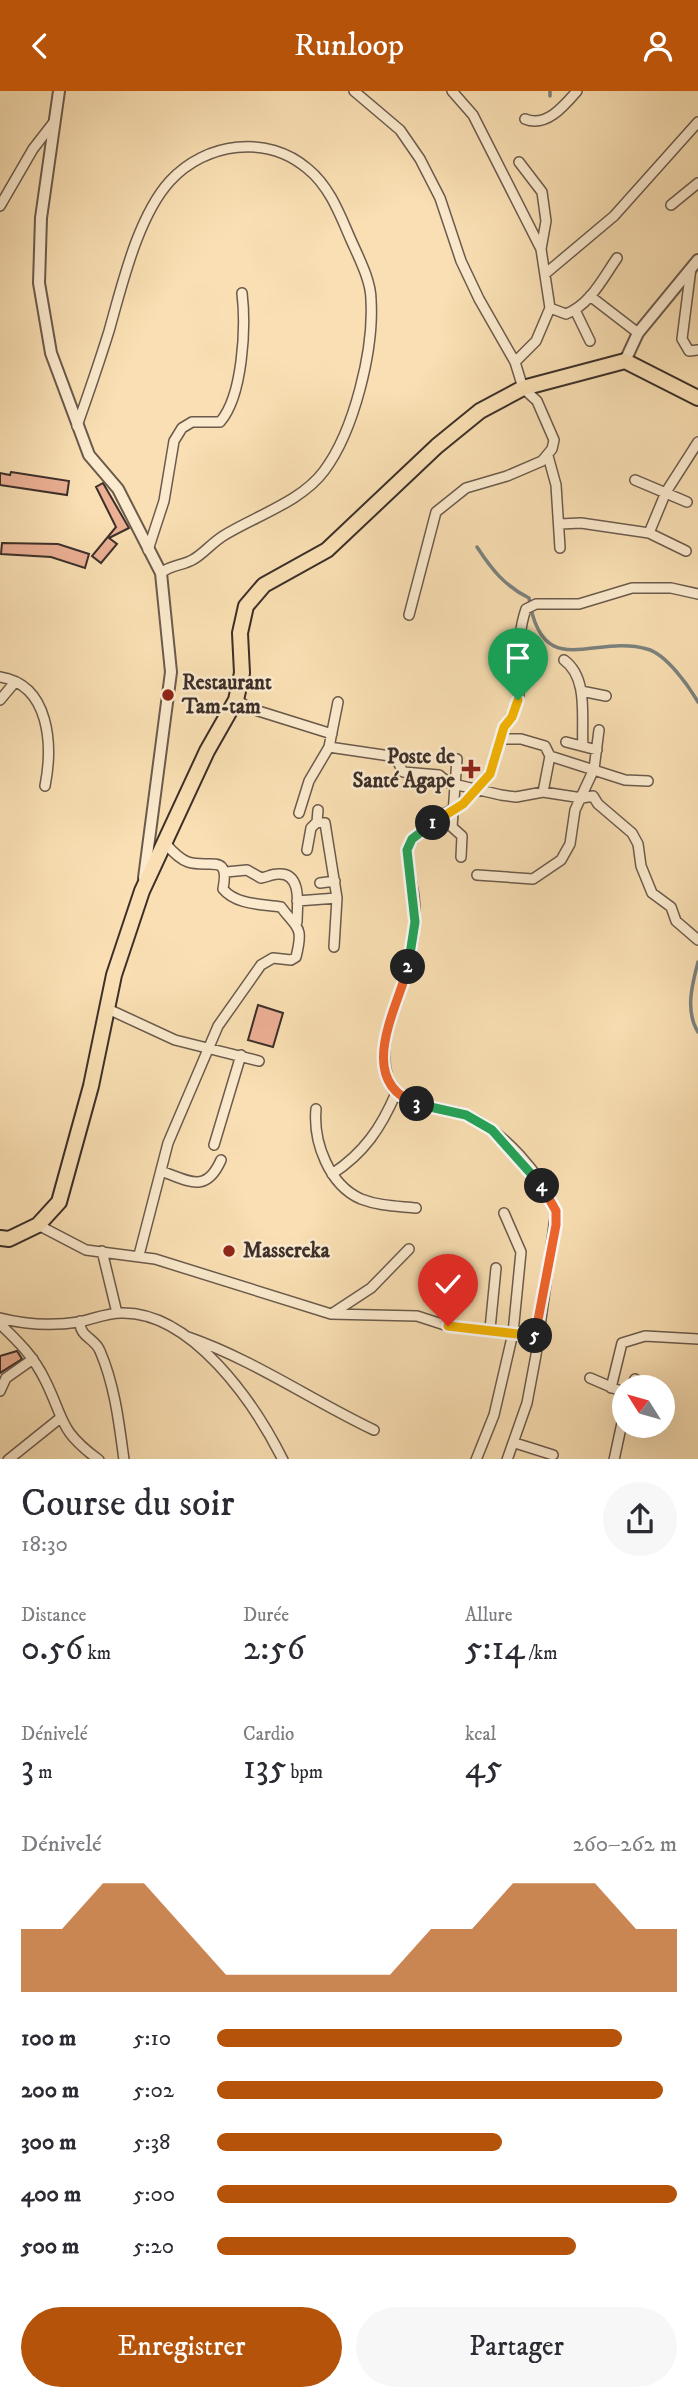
<!DOCTYPE html>
<html lang="fr">
<head>
<meta charset="utf-8">
<style>
	:root { --surface:#fff; --page:#f7f7f7; --text:#2b2b33; --muted:#7c7c81; --accent:#b45309 }
	body { margin:0; font-family:"IM FELL DW Pica",serif; background:var(--page); color:var(--text); height:100vh; display:flex; flex-direction:column; font-size:26px; white-space:nowrap }
	* { box-sizing:border-box; margin:0 }
	p { font-size:23px; color:var(--muted) }
	.icon { flex:none; width:38px; height:38px; fill:none; stroke:currentColor; stroke-width:2; stroke-linecap:round; stroke-linejoin:round }
	.map { position:relative; height:1368px; overflow:hidden }
	.panel { display:flex; flex-direction:column; background:var(--surface); flex:1 }
	.panel>* { flex:none }
	.needle { width:46px; rotate:307deg }
	.buttons { position:absolute; left:612px; top:1284px; display:grid; gap:14px }
	.buttons a { display:grid; place-items:center; width:63px; height:63px; border-radius:50%; background:var(--surface); box-shadow:0 7px 28px #0002; font-size:35px }
	.pin { position:absolute; display:grid; place-items:center; width:60px; height:60px; color:#fff; margin:-72px -30px; border-radius:50% 50% 50% 0; rotate:-45deg; box-shadow:0 0 7px #0007 }
	.pin .icon { rotate:45deg }
	.km { position:absolute; width:35px; height:35px; margin:-18px; border-radius:50%; background:#222; color:#fff; font-size:19px; line-height:35px; text-align:center }
	.round { display:grid; place-items:center; flex:none; width:74px; height:74px; border-radius:37px; background:var(--page) }
	.headline { display:flex; align-items:center; justify-content:space-between; height:119px; padding:0 21px }
	h1 { font-size:38px; font-weight:600; line-height:52px }
	.metrics { display:grid; grid-template-columns:repeat(3,1fr); gap:10px; height:119px; padding:7px 21px }
	.metrics div { display:grid; align-content:center }
	.metrics b { font-size:35px; font-weight:600 }
	.metrics small { font-size:19px; font-weight:400 }
	.metrics p { font-size:19px }
	.chart { height:196px; padding:14px 21px }
	.chart p { display:flex; justify-content:space-between }
	.chart svg { width:100%; height:126px; margin-top:7px; fill:var(--accent); opacity:.7 }
	.cta { display:flex; gap:14px; margin-top:auto; padding:14px 21px }
	.cta a { flex:1; height:80px; border-radius:42px; background:var(--accent); color:#fff; font-size:28px; font-weight:600; line-height:80px; text-align:center }
	.cta a+a { background:var(--page); color:var(--text) }
	ul { padding:0 21px; list-style:none; font-size:23px }
	li { display:grid; grid-template-columns:112px 84px 1fr; align-items:center; height:52px }
	li i { height:18px; border-radius:9px; background:var(--accent) }
	header { display:flex; justify-content:space-between; align-items:center; height:91px; padding:0 21px; background:var(--accent); color:#fff; font-size:32px; font-weight:600 }
	.map>svg:first-child { display:block }
</style>
</head>
<body>
<header><svg class="icon" aria-label="back" viewBox="0 0 24 24"><path d="M15 5l-7 7 7 7"/></svg>Runloop<svg class="icon" aria-label="person" viewBox="0 0 24 24"><circle cx="12" cy="8" r="4"/><path d="M4 21q1-7 8-7t8 7"/></svg></header>
<div class="map">
<svg width="698" height="1369" viewBox="0 0 698 1369">
	<rect width="100%" height="100%" fill="#f9dfb3"/>
	<filter id="stains"><feTurbulence type="fractalNoise" baseFrequency=".00286" numOctaves="4"/><feColorMatrix values="0 0 0 0 .2 0 0 0 0 .09 0 0 0 0 .02 0 0 0 .5 -.17"/></filter>
	<radialGradient id="worn" r=".72"><stop offset=".6" stop-color="#630" stop-opacity="0"/><stop offset="1" stop-color="#630" stop-opacity=".3"/></radialGradient>
	<g fill="none" stroke-linecap="round" stroke-linejoin="round">
		<path stroke="#7a827f" stroke-width="3.5" d="M 550,0 L 550,5
			M 477,456 C 492,479 505,495 529,507 C 542,593 595,542 647,558 C 666,563 688,594 698,611
			M 698,871 C 692,894 685,920 698,941"/>
	</g>
	<path fill="#ecb095" stroke="#3c2f2a" stroke-width="2" d="M 11,381 L 69,390 L 67,404 L 0,394 L 0,382 L 10,384 Z
		M 103,392 L 129,437 L 109,447 L 117,453 L 101,472 L 92,465 L 116,436 L 96,396 Z
		M 2,452 L 58,453 L 89,463 L 85,477 L 51,466 L 1,463 Z
		M 258,914 L 283,922 L 273,956 L 248,949 Z
		M 17,1260 L 22,1268 L 0,1282 L 0,1265 Z"/>
	<g fill="none" stroke-linecap="round" stroke-linejoin="round">
		<g stroke="#6b5b4c" stroke-width="12">
			<path id="minor" d="M 354,0 L 400,39 L 420,68 L 440,107 L 461,170 L 479,208 L 515,271 L 523,297 L 537,310 L 554,349 L 552,358 L 542,370 L 507,385 L 466,397 L 436,421 L 409,524
				M 452,0 L 473,24 L 541,158 L 550,217 L 536,250 L 515,271
				M 525,28 C 546,37 564,15 577,0
				M 519,71 L 542,101 L 546,130 L 541,158
				M 671,114 L 698,92
				M 0,115 L 33,58 L 54,31
				M 691,177 L 682,248 L 689,260 L 698,259
				M 545,183 L 614,125 L 698,31
				M 590,205 L 638,242
				M 550,217 L 566,223 C 590,214 603,187 617,167
				M 575,219 L 590,250
				M 77,335 C 88,304 99,272 109,240 C 122,194 138,125 170,90 C 206,51 267,43 308,78 C 330,96 340,124 351,149 C 359,167 371,190 371,209 C 374,259 354,340 324,380 C 301,411 255,425 223,445 C 212,452 204,462 194,468 C 183,475 172,473 161,482
				M 548,365 L 556,394 L 560,457
				M 635,389 L 687,411
				M 560,433 L 581,432 L 649,442
				M 148,459 L 164,410 L 174,350 L 182,337 L 192,331 L 220,331 C 243,305 246,236 242,202
				M 686,460 L 649,442 L 666,401 L 698,351
				M 564,569 C 589,587 581,628 583,655
				M 0,586 C 50,594 53,654 45,695
				M 581,600 L 606,605
				M 0,609 L 15,591
				M 236,609 L 252,618 L 332,643
				M 500,648 L 521,648 L 545,655 L 550,665 L 543,701
				M 566,651 L 597,659
				M 329,656 L 390,665 L 397,669 L 403,681 L 439,684 L 449,692 L 501,704 L 516,706 L 543,701 L 582,707 L 593,705 L 598,713 L 632,742 L 638,753 L 641,775 L 652,802 L 671,816 L 676,830 L 698,849
				M 550,665 L 625,689 L 648,690
				M 457,668 L 452,736 L 462,745 L 461,766
				M 299,722 L 309,690 L 329,656 L 338,611
				M 317,731 L 318,719
				M 307,759 L 311,737 L 317,731 L 325,732 L 337,807 L 334,856
				M 226,781 L 247,779 L 261,787 C 267,786 272,783 278,783 C 303,781 297,816 297,831
				M 477,784 L 533,788 L 561,769 L 570,753 L 575,719 L 594,678 L 599,639
				M 320,792 L 335,790
				M 297,810 L 337,807
				M 108,918 L 175,949 L 259,970
				M 316,1018 C 313,1051 329,1094 361,1108 C 379,1115 397,1115 416,1117
				M 214,1054 L 241,964
				M 161,1080 C 189,1090 206,1103 221,1069
				M 332,1083 C 364,1062 381,1037 396,1002
				M 38,1134 L 86,1159 L 155,1168 L 331,1223 L 417,1225 L 448,1235 L 536,1246
				M 102,1160 L 117,1222
				M 139,1164 L 168,1052 L 218,935 L 261,874 L 273,867 L 291,869 L 296,866 C 304,834 297,838 281,816 C 262,813 236,814 223,798 C 230,761 210,778 188,771 C 179,768 171,759 165,752
				M 333,1222 L 371,1197 L 409,1158
				M 0,1227 C 27,1234 52,1235 79,1231 C 93,1228 107,1222 121,1222 C 192,1220 255,1313 283,1369
				M 80,1230 C 79,1246 95,1247 100,1260 C 115,1295 119,1332 124,1369
				M 0,1233 C 18,1250 34,1266 45,1289 C 65,1329 58,1339 99,1369
				M 490,1238 L 496,1177
				M 188,1246 C 254,1269 311,1309 374,1339
				M 590,1287 L 625,1302
				M 611,1297 L 622,1252 L 645,1245 L 698,1248
				M 631,1297 L 635,1288
				M 0,1300 L 6,1287 L 33,1268
				M 515,1352 L 553,1364
				M 8,1369 L 59,1328
				M 476,1369 L 494,1324 L 513,1242 L 521,1161 L 504,1122
				M 507,1369 L 527,1312 L 536,1264 L 556,1120 C 541,1083 504,1040 466,1024 C 441,1014 397,1020 388,988 C 376,946 399,915 408,875 C 413,854 417,829 414,806 C 412,790 407,776 407,759 C 422,725 469,719 489,684 C 498,669 496,652 504,638 C 508,628 516,621 518,609 C 524,578 514,552 526,518 L 536,513 L 579,513 L 632,497 L 671,497 L 698,503
				M 614,1369 L 625,1318"/>
		</g>
		<g stroke="#6b5b4c" stroke-width="14">
			<path id="tertiary" d="M 59,0 L 41,127 L 39,192 L 51,262 L 89,364 L 118,398 L 161,482 L 171,581 L 144,787
				M 625,270 L 638,242 L 698,169"/>
		</g>
		<g stroke="#3c2f2a" stroke-width="18">
			<path id="trunk" d="M 0,1147 L 9,1148 L 38,1134 L 59,1111 L 91,995 L 114,884 L 142,800 L 207,660 L 236,609 L 242,582 L 240,542 L 246,515 L 264,494 L 327,459 L 437,355 L 480,320 L 523,297 L 625,270 L 698,307"/>
		</g>
		<use href="#minor" stroke="#fbeace" stroke-width="9"/>
		<use href="#tertiary" stroke="#fbeace" stroke-width="10"/>
		<use href="#trunk" stroke="#f9dfb3" stroke-width="14"/>
	</g>
	<g fill="none" stroke-linecap="round" stroke-linejoin="round">
		<g stroke="#fff" stroke-width="14">
			<path id="split-1" d="M 433,732 L 463,713 L 490,683 L 504,636 L 512,626 L 518,609"/>
		</g>
		<g stroke="#fff" stroke-width="14">
			<path id="split-2" d="M 408,876 L 415,831 L 407,759 L 412,748 L 433,732"/>
		</g>
		<g stroke="#fff" stroke-width="14">
			<path id="split-3" d="M 408,876 C 397,918 354,990 417,1013"/>
		</g>
		<g stroke="#fff" stroke-width="14">
			<path id="split-4" d="M 417,1013 L 466,1024 L 492,1039 L 542,1095"/>
		</g>
		<g stroke="#fff" stroke-width="14">
			<path id="split-5" d="M 535,1245 L 556,1134 L 556,1120 L 542,1095"/>
		</g>
		<g stroke="#fff" stroke-width="14">
			<path id="split-6" d="M 448,1235 L 535,1245"/>
		</g>
		<use href="#split-1" stroke="#f5b400" stroke-width="9"/>
		<use href="#split-2" stroke="#22a559" stroke-width="9"/>
		<use href="#split-3" stroke="#f0652b" stroke-width="9"/>
		<use href="#split-4" stroke="#22a559" stroke-width="9"/>
		<use href="#split-5" stroke="#f0652b" stroke-width="9"/>
		<use href="#split-6" stroke="#f5b400" stroke-width="9"/>
	</g>
	<g fill="#8f2418" stroke="#fbeace" stroke-width="2.5">
		<circle cx="168" cy="604" r="7"/>
		<path d="M467.5 667.5h7v7h7v7h-7v7h-7v-7h-7v-7h7z"/>
		<circle cx="229" cy="1160" r="7"/>
	</g>
	<g text-anchor="middle" dominant-baseline="central" stroke-width="5" stroke-linejoin="round" paint-order="stroke">
		<g font-size="21" font-weight="bold" fill="#3c2f2a" stroke="#fbeace" text-anchor="start">
			<text x="182" y="592">Restaurant<tspan x="182" dy="24">Tam-tam</tspan></text>
			<text x="455" y="666" text-anchor="end">Poste de<tspan x="455" dy="24">Santé Agape</tspan></text>
			<text x="243" y="1160">Massereka</text>
		</g>
	</g>
	<rect width="100%" height="100%" filter="url(#stains)"/>
	<rect width="100%" height="100%" fill="url(#worn)"/>
</svg>
<div class="buttons">
<a><svg class="needle" viewBox="-14 -14 28 28"><path d="M0-13l5 13h-10z" fill="#e53935"/><path d="M0 13l5-13h-10z" fill="#7c7c81"/></svg></a>
</div>
<div class="pin" style="left:518px;top:609px;background:#1e9e55"><svg class="icon" aria-label="arrive" viewBox="0 0 24 24"><path d="M6 21V4h12l-3 4 3 4H6"/></svg></div>
<div class="pin" style="left:448px;top:1235px;background:#d93025"><svg class="icon" aria-label="check" viewBox="0 0 24 24"><path d="M5 12l5 5 9-10"/></svg></div>
<b class="km" style="left:433px;top:732px">1</b>
<b class="km" style="left:408px;top:876px">2</b>
<b class="km" style="left:417px;top:1013px">3</b>
<b class="km" style="left:542px;top:1095px">4</b>
<b class="km" style="left:535px;top:1245px">5</b>
</div>
<section class="panel">
<div class="headline"><div><h1>Course du soir</h1><p>18:30</p></div><a class="round"><svg class="icon" aria-label="share" viewBox="0 0 24 24"><path d="M12 15V3M7 8l5-5 5 5M5 13v7h14v-7"/></svg></a></div>
<div class="metrics">
<div><p>Distance</p><b>0.56<small> km</small></b></div>
<div><p>Durée</p><b>2:56</b></div>
<div><p>Allure</p><b>5:14<small> /km</small></b></div>
</div>
<div class="metrics">
<div><p>Dénivelé</p><b>3<small> m</small></b></div>
<div><p>Cardio</p><b>135<small> bpm</small></b></div>
<div><p>kcal</p><b>45</b></div>
</div>
<div class="chart"><p><span>Dénivelé</span>260–262 m</p>
<svg viewBox="0 0 160 44" preserveAspectRatio="none"><path d="M0 44V22L10 22L20 6L30 6L40 22L50 38L60 38L70 38L80 38L90 38L100 22L110 22L120 6L130 6L140 6L150 22L160 22V44z"/></svg>
</div>
<ul>
<li><b>100 m</b>5:10<i style="width:88%"></i></li>
<li><b>200 m</b>5:02<i style="width:97%"></i></li>
<li><b>300 m</b>5:38<i style="width:62%"></i></li>
<li><b>400 m</b>5:00<i style="width:100%"></i></li>
<li><b>500 m</b>5:20<i style="width:78%"></i></li>
</ul>
<div class="cta"><a>Enregistrer</a><a>Partager</a></div>
</section>
</body>
</html>
